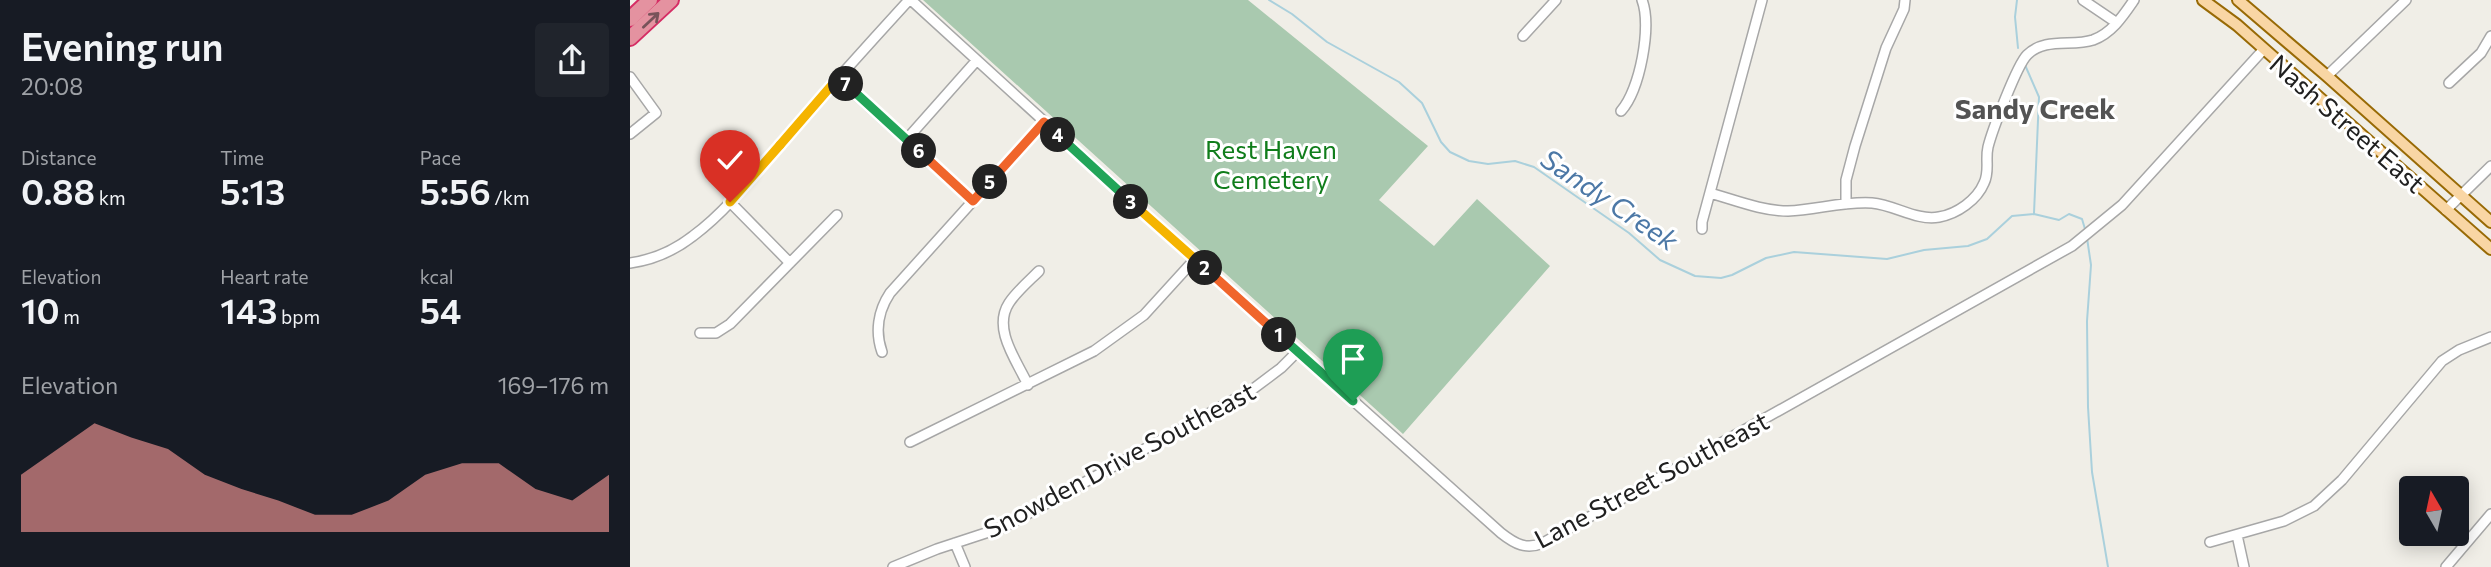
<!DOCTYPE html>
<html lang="en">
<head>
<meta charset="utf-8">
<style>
	:root { --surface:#171b24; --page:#20242c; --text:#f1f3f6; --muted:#9ea1a6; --accent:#df8b8a }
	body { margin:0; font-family:Commissioner,sans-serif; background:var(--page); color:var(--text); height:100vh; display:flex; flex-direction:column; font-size:26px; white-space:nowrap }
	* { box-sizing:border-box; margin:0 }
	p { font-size:23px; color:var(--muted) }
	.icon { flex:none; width:38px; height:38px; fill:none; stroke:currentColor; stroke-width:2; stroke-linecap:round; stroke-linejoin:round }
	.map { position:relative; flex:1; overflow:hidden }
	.panel { display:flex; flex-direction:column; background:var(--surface); width:630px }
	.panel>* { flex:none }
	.needle { width:46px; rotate:351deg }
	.buttons { position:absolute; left:1769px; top:476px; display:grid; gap:14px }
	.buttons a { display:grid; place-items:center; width:70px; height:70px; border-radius:7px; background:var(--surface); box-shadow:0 4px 18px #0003; font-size:35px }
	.pin { position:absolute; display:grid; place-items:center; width:60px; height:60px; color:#fff; margin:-72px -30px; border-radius:50% 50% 50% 0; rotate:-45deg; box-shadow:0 0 7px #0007 }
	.pin .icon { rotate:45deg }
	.km { position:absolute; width:35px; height:35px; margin:-18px; border-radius:50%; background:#222; color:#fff; font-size:19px; line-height:35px; text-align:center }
	.round { display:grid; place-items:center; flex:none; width:74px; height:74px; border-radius:7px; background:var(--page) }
	.head { display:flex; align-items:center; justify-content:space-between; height:119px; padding:0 21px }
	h1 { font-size:38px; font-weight:600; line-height:52px }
	.stats { display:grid; grid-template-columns:repeat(3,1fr); gap:10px; height:119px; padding:7px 21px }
	.stats div { display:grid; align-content:center }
	.stats b { font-size:35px; font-weight:600 }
	.stats small { font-size:19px; font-weight:400 }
	.stats p { font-size:19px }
	.chart { height:196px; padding:14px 21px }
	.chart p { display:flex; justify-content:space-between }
	.chart svg { width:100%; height:126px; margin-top:7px; fill:var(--accent); opacity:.7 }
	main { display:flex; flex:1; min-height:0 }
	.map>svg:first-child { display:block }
</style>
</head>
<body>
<main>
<section class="panel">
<div class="head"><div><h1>Evening run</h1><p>20:08</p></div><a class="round"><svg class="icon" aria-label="share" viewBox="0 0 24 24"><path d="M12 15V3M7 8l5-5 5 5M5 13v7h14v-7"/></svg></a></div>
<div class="stats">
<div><p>Distance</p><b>0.88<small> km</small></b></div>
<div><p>Time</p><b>5:13</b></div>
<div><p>Pace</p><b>5:56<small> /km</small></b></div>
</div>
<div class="stats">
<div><p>Elevation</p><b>10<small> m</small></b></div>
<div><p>Heart rate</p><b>143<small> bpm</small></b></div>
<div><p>kcal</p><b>54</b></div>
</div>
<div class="chart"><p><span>Elevation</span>169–176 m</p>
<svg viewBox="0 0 160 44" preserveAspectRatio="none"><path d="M0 44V24L10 15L20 6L30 11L40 15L50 24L60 29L70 33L80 38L90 38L100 33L110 24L120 20L130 20L140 29L150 33L160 24V44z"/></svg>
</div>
</section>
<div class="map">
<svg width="1861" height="567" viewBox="0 0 1861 567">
	<rect width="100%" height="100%" fill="#f0eee7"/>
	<path fill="#a9c9af" d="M 293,0 L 618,0 L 798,146 L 749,200 L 804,246 L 847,199 L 920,266 L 773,434 Z"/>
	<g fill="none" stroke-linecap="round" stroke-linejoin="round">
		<path stroke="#aad0dc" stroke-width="2" d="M 639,0 L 662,14 L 697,42 L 769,82 L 792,103 L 811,142 L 820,152 L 839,161 L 858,164 L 885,161 L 904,167 L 999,233 L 1030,260 L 1065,276 L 1091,278 L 1102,275 L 1136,258 L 1164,252 L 1257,259 L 1294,250 L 1338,246 L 1357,239 L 1382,216 L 1404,214 L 1429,220 L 1439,214 L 1452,219 L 1455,229
			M 1387,0 L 1385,17 L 1388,48
			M 1395,65 L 1409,97 L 1404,213
			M 1457,238 L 1461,265 L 1457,321 L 1458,407 L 1462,472 L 1478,567"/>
		<g stroke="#a7a7a7" stroke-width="12">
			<path id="minor" d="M 281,0 L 565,259 L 871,533 C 885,544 896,550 913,543 L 1442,246 L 1492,205 L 1634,49
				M 1453,0 L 1487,23
				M 893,36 L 926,0
				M 1697,76 L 1776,0
				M 0,77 L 26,113 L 0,134
				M 208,78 L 343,201
				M 1819,83 L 1851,53 L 1861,36
				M 991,111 C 1010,90 1022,26 1012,0
				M 276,140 L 347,60
				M 1080,193 C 1105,200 1132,211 1158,211 C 1186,210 1214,201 1242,203 C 1265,205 1286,221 1309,217 C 1327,214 1347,200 1354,183 C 1360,171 1355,160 1358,147 C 1362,131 1387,65 1397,55 C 1415,37 1442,47 1463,40 C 1482,33 1493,16 1504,0
				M 100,202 L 160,263
				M 1216,204 L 1216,180 L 1225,146 L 1256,48 L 1274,9 L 1275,0
				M 1816,210 L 1861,166
				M 1072,229 L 1072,222 L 1132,0
				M 0,263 C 22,260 45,250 63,236 C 97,211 124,175 151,143 C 193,95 236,47 279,0
				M 70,333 L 86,333 L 100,324 L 207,215
				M 252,352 C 245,332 248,311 260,293 L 414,122
				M 398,385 C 387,361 362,329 379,303 C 386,292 399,281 409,271
				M 280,442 L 464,351 L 514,315 L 565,259
				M 1607,535 L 1614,567
				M 1580,542 L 1654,521 L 1684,506 L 1712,480 L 1812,361 L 1829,350 L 1861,337
				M 325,543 L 335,567
				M 263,567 L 307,549 L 374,527 L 623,389 L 651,368 L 667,352
				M 1816,567 L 1861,514"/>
		</g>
		<g stroke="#986a05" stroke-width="14">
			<path id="major" d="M 1573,0 L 1607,25 L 1861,249
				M 1608,0 L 1697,76 L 1861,222"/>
		</g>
		<g stroke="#d52d64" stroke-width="18">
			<path id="highway" d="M 0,19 L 20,0
				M 0,38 L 41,0"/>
		</g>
		<use href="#minor" stroke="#fff" stroke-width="9"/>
		<use href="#major" stroke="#f9d6a4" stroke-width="10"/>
		<use href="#highway" stroke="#e492a0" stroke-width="14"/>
	</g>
	<defs><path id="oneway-shaft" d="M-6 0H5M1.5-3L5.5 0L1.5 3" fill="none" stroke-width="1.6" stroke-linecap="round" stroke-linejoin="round" transform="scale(1.75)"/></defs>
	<use stroke="#78535a" href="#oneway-shaft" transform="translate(21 20) rotate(-43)"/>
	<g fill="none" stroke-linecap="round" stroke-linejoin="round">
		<g stroke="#fff" stroke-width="14">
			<path id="split-1" d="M 649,335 L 723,401"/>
		</g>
		<g stroke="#fff" stroke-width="14">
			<path id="split-2" d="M 575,268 L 649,335"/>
		</g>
		<g stroke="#fff" stroke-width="14">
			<path id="split-3" d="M 501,202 L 575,268"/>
		</g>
		<g stroke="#fff" stroke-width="14">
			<path id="split-4" d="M 428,135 L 501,202"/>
		</g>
		<g stroke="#fff" stroke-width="14">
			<path id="split-5" d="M 360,182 L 414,122 L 428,135"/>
		</g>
		<g stroke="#fff" stroke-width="14">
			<path id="split-6" d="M 289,151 L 343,201 L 360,182"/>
		</g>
		<g stroke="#fff" stroke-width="14">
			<path id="split-7" d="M 216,84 L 289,151"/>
		</g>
		<g stroke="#fff" stroke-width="14">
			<path id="split-8" d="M 150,145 L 208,78 L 216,84"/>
		</g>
		<g stroke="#fff" stroke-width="14">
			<path id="split-9" d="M 100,202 L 150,145"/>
		</g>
		<use href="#split-1" stroke="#22a559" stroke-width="9"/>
		<use href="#split-2" stroke="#f0652b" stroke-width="9"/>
		<use href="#split-3" stroke="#f5b400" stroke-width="9"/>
		<use href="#split-4" stroke="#22a559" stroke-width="9"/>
		<use href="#split-5" stroke="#f0652b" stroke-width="9"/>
		<use href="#split-6" stroke="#f0652b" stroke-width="9"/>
		<use href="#split-7" stroke="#22a559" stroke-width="9"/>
		<use href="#split-8" stroke="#f5b400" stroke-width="9"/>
		<use href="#split-9" stroke="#f5b400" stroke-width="9"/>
	</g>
	<g text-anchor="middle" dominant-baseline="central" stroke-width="6" stroke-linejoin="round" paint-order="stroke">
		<g font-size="26" fill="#202020" stroke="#fff">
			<text transform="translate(1718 123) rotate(41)">Nash Street East</text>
			<text transform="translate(489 459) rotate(-28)">Snowden Drive Southeast</text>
			<text transform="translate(1021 479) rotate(-28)">Lane Street Southeast</text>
		</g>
		<g font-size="26" fill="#107d1b" stroke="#fff">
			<text x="641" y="148">Rest Haven<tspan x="641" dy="30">Cemetery</tspan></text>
		</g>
		<g font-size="28" font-weight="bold" fill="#535353" stroke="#fff">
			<text x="1405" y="108">Sandy Creek</text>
		</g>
		<g font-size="28" font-style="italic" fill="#4c78a6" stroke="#fff">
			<text transform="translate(980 199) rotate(34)">Sandy Creek</text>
		</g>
	</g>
</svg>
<div class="buttons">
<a><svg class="needle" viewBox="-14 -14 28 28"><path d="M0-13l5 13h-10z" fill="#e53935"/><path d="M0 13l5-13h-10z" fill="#9ea1a6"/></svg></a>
</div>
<div class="pin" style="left:723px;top:401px;background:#1e9e55"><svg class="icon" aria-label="arrive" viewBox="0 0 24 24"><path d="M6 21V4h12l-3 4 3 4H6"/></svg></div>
<div class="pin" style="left:100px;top:202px;background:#d93025"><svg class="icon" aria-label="check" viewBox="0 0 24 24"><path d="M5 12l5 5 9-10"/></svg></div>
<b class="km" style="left:649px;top:335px">1</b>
<b class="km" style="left:575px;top:268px">2</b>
<b class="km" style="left:501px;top:202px">3</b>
<b class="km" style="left:428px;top:135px">4</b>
<b class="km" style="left:360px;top:182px">5</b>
<b class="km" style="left:289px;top:151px">6</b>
<b class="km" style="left:216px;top:84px">7</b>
</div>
</main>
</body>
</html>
